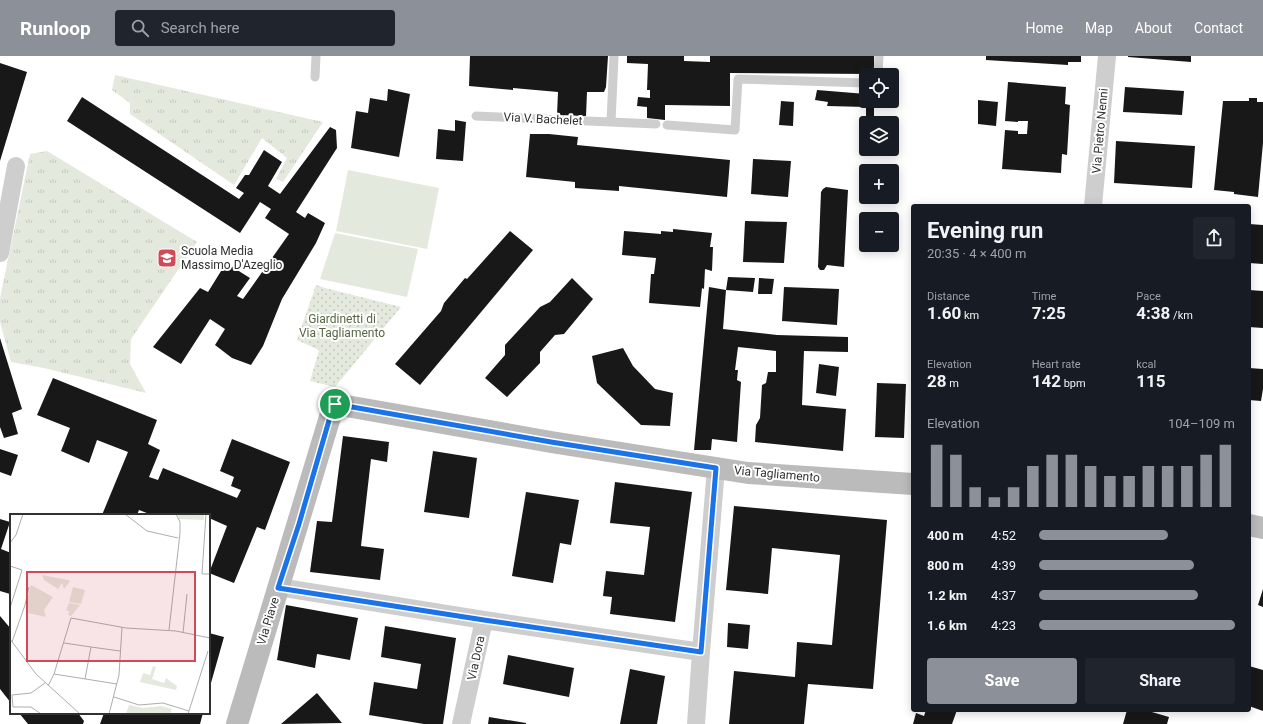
<!DOCTYPE html>
<html lang="en">
<head>
<meta charset="utf-8">
<style>
	:root { --surface:#171b24; --page:#20242c; --text:#f1f3f6; --muted:#9ea1a6; --accent:#8c9099 }
	body { margin:0; font-family:Roboto,sans-serif; background:var(--page); color:var(--text); height:100vh; display:flex; flex-direction:column; font-size:15px; white-space:nowrap }
	* { box-sizing:border-box; margin:0 }
	p { font-size:13px; color:var(--muted) }
	.icon { flex:none; width:22px; height:22px; fill:none; stroke:currentColor; stroke-width:2; stroke-linecap:round; stroke-linejoin:round }
	.map { position:relative; flex:1; overflow:hidden }
	.drawer { position:absolute; left:911px; top:148px; width:340px; height:508px; display:flex; flex-direction:column; background:var(--surface); border-radius:4px; box-shadow:0 2px 10px #0003 }
	.drawer>* { flex:none }
	.controls { position:absolute; left:859px; top:12px; display:grid; gap:8px }
	.controls a { display:grid; place-items:center; width:40px; height:40px; border-radius:4px; background:var(--surface); box-shadow:0 2px 10px #0003; font-size:20px }
	.pin { position:absolute; display:grid; place-items:center; width:34px; height:34px; color:#fff; margin:-17px; border:2px solid #fff; border-radius:50%; box-shadow:0 1px 4px #0007 }
	.round { display:grid; place-items:center; flex:none; width:42px; height:42px; border-radius:4px; background:var(--page) }
	.headline { display:flex; align-items:center; justify-content:space-between; height:68px; padding:0 16px }
	h1 { font-size:22px; font-weight:700; line-height:30px }
	.stats { display:grid; grid-template-columns:repeat(3,1fr); gap:6px; height:68px; padding:4px 16px }
	.stats div { display:grid; align-content:center }
	.stats b { font-size:17px; font-weight:700 }
	.stats small { font-size:11px; font-weight:400 }
	.stats p { font-size:11px }
	.chart { height:112px; padding:8px 16px }
	.chart p { display:flex; justify-content:space-between }
	.chart svg { width:100%; height:72px; margin-top:4px; stroke:var(--accent); stroke-width:6 }
	.button { display:flex; gap:8px; margin-top:auto; padding:8px 16px }
	.button a { flex:1; height:46px; border-radius:4px; background:var(--accent); color:#fff; font-size:16px; font-weight:700; line-height:46px; text-align:center }
	.button a+a { background:var(--page); color:var(--text) }
	ul { padding:0 16px; list-style:none; font-size:13px }
	li { display:grid; grid-template-columns:64px 48px 1fr; align-items:center; height:30px }
	li i { height:10px; border-radius:5px; background:var(--accent) }
	header { display:flex; align-items:center; gap:24px; box-sizing:border-box; height:56px; padding:0 20px; background:var(--accent); color:#fff }
	header strong { font-size:19px }
	nav { display:flex; gap:22px; margin-inline-start:auto; font-size:14px }
	.search { width:280px; height:36px; background:var(--page); display:flex; align-items:center; gap:10px; box-sizing:border-box; padding:0 14px; border-radius:4px; color:var(--muted); font-size:15px }
	.map>svg:first-child { display:block }
</style>
</head>
<body>
<header>
<strong>Runloop</strong>
<div class="search"><svg class="icon" aria-label="search" viewBox="0 0 24 24"><circle cx="10" cy="10" r="6"/><path d="M15 15l6 6"/></svg>Search here</div>
<nav><a>Home</a><a>Map</a><a>About</a><a>Contact</a></nav>
</header>
<div class="map">
<svg width="1263" height="668" viewBox="0 0 1263 668">
	<defs>
		<pattern id="grass-tufts" width="24" height="20" patternUnits="userSpaceOnUse"><rect width="24" height="20" fill="#e4e9de"/><path d="M3 7l-1-3M5 7V3M7 7l1-3M15 17l-1-3M17 17v-4M19 17l1-3" fill="none" stroke="#c4c8bf"/></pattern>
		<pattern id="park-dots" width="8" height="8" patternUnits="userSpaceOnUse"><rect width="8" height="8" fill="#e4e9de"/><path d="M2 2h.1M6 6h.1" fill="none" stroke="#c4c8bf" stroke-width="1.8" stroke-linecap="round"/></pattern>
	</defs>
	<rect width="100%" height="100%" fill="#fff"/>
	<path fill="url(#grass-tufts)" d="M 115,19 L 323,66 L 283,126 L 276,123 L 287,102 L 262,82 L 234,129 L 130,58 L 130,47 L 112,34 Z
		M 47,95 L 197,186 L 131,283 L 130,308 L 146,337 L 44,312 L 11,306 L 0,266 L 0,242 L 30,98 Z"/>
	<path fill="url(#park-dots)" d="M 316,229 L 325,232 L 401,251 L 335,331 L 310,325 L 319,294 L 297,284 Z"/>
	<path fill="#e4e9de" d="M 348,114 L 439,132 L 427,193 L 336,175 Z
		M 335,177 L 418,193 L 407,241 L 320,223 Z"/>
	<path fill="#181818" d="M 470,0 L 608,0 L 606,31 L 604,36 L 587,36 L 586,60 L 557,59 L 558,36 L 513,32 L 513,34 L 469,30 Z
		M 627,0 L 684,0 L 684,5 L 710,6 L 710,0 L 874,0 L 874,18 L 730,17 L 730,50 L 665,49 L 665,64 L 647,62 L 647,51 L 637,50 L 638,41 L 650,42 L 650,34 L 647,34 L 648,8 L 627,7 Z
		M 986,0 L 1081,0 L 1081,6 L 1068,6 L 1068,9 L 986,4 Z
		M 1128,0 L 1191,0 L 1191,6 L 1128,1 Z
		M 0,7 L 27,16 L 0,105 Z
		M 1008,26 L 1066,31 L 1065,48 L 1070,49 L 1067,99 L 1062,98 L 1061,117 L 1002,113 L 1005,74 L 1018,75 L 1018,78 L 1027,78 L 1028,65 L 1018,65 L 1018,66 L 1005,65 Z
		M 1125,31 L 1184,35 L 1182,59 L 1123,56 Z
		M 388,33 L 410,38 L 399,101 L 351,92 L 356,55 L 368,57 L 370,42 L 387,45 Z
		M 817,34 L 866,38 L 866,45 L 874,45 L 874,62 L 866,60 L 866,51 L 827,50 L 828,46 L 815,44 Z
		M 82,41 L 239,143 L 244,137 L 236,132 L 245,119 L 249,119 L 264,94 L 282,106 L 268,130 L 280,138 L 330,71 L 336,74 L 337,92 L 296,156 L 305,162 L 308,157 L 325,167 L 316,187 L 282,243 L 263,290 L 251,309 L 232,302 L 215,289 L 225,273 L 210,263 L 181,308 L 153,291 L 200,232 L 208,236 L 226,207 L 250,222 L 237,240 L 243,243 L 289,178 L 265,162 L 271,153 L 260,146 L 240,177 L 67,65 Z
		M 1249,42 L 1257,42 L 1257,46 L 1263,46 L 1263,87 L 1258,141 L 1234,138 L 1234,136 L 1214,134 L 1223,45 L 1249,45 Z
		M 978,44 L 998,46 L 996,70 L 978,68 Z
		M 781,45 L 794,46 L 793,70 L 779,69 Z
		M 455,64 L 466,66 L 463,105 L 436,103 L 438,73 L 455,75 Z
		M 530,78 L 549,78 L 578,81 L 577,89 L 730,104 L 727,141 L 619,130 L 619,135 L 575,132 L 575,126 L 526,121 Z
		M 1116,85 L 1195,90 L 1192,132 L 1114,127 Z
		M 753,103 L 791,105 L 788,141 L 751,138 Z
		M 826,131 L 848,134 L 844,211 L 827,209 L 824,214 L 820,214 L 818,211 L 821,136 L 823,133 Z
		M 745,165 L 787,166 L 784,207 L 743,206 Z
		M 1249,168 L 1263,169 L 1263,208 L 1249,207 Z
		M 673,173 L 712,177 L 710,191 L 713,191 L 712,215 L 705,213 L 704,233 L 702,232 L 700,251 L 649,247 L 651,218 L 654,218 L 656,202 L 622,199 L 624,175 L 661,178 L 661,175 L 673,176 Z
		M 510,175 L 533,194 L 420,329 L 395,308 L 441,255 L 444,247 L 465,222 L 467,223 Z
		M 728,221 L 755,222 L 753,236 L 726,234 Z
		M 572,222 L 593,243 L 564,278 L 555,279 L 540,296 L 540,307 L 507,341 L 485,322 L 505,299 L 505,289 L 540,251 L 550,246 Z
		M 759,222 L 774,223 L 772,238 L 758,238 Z
		M 709,231 L 726,234 L 723,273 L 777,279 L 848,281 L 848,296 L 804,295 L 802,349 L 846,353 L 843,395 L 755,386 L 756,369 L 760,362 L 762,329 L 766,327 L 768,316 L 776,316 L 776,295 L 738,291 L 735,314 L 738,314 L 737,324 L 741,326 L 737,386 L 712,383 L 711,394 L 694,394 Z
		M 784,231 L 839,233 L 837,269 L 782,265 Z
		M 1249,234 L 1263,235 L 1263,272 L 1249,271 Z
		M 0,282 L 22,353 L 12,357 L 18,378 L 4,382 L 0,371 Z
		M 623,292 L 633,310 L 655,333 L 673,337 L 670,370 L 641,369 L 597,327 L 592,300 Z
		M 819,308 L 839,311 L 836,340 L 816,337 Z
		M 1249,312 L 1263,313 L 1263,333 L 1261,345 L 1249,344 Z
		M 53,322 L 157,364 L 148,388 L 160,394 L 149,421 L 158,424 L 163,412 L 237,442 L 241,434 L 231,430 L 234,421 L 220,415 L 232,383 L 290,406 L 265,474 L 257,471 L 234,527 L 209,517 L 227,470 L 209,462 L 209,459 L 152,459 L 139,454 L 137,459 L 102,459 L 128,396 L 97,384 L 89,407 L 61,395 L 70,372 L 37,359 Z
		M 877,327 L 906,328 L 904,382 L 875,381 Z
		M 343,380 L 389,386 L 387,406 L 371,403 L 361,490 L 384,493 L 380,524 L 310,516 L 317,465 L 332,466 Z
		M 0,393 L 18,399 L 11,420 L 0,416 Z
		M 433,395 L 477,402 L 469,462 L 424,456 Z
		M 615,426 L 692,436 L 675,566 L 610,558 L 612,541 L 603,540 L 606,515 L 644,519 L 650,471 L 610,467 Z
		M 526,436 L 579,444 L 571,489 L 560,487 L 553,527 L 512,520 Z
		M 734,450 L 887,464 L 873,633 L 808,628 L 804,668 L 729,668 L 734,615 L 795,621 L 797,586 L 832,589 L 840,499 L 772,492 L 768,538 L 726,534 Z
		M 0,463 L 10,466 L 1,493 L 11,497 L 10,538 L 0,535 Z
		M 1263,533 L 1263,551 L 1258,549 Z
		M 286,549 L 358,562 L 350,604 L 317,598 L 315,612 L 277,604 Z
		M 0,560 L 11,573 L 11,647 L 0,633 Z
		M 728,567 L 750,569 L 748,593 L 727,591 Z
		M 385,570 L 456,582 L 443,668 L 424,668 L 369,659 L 374,626 L 417,633 L 421,608 L 381,601 Z
		M 209,577 L 224,581 L 209,634 Z
		M 508,599 L 574,612 L 569,641 L 503,628 Z
		M 1249,610 L 1263,614 L 1263,655 L 1249,650 Z
		M 630,613 L 665,620 L 657,668 L 620,668 Z
		M 317,637 L 342,667 L 281,668 Z
		M 926,654 L 957,654 L 952,668 L 913,668 L 916,657 L 924,660 Z
		M 1127,654 L 1145,654 L 1169,661 L 1167,668 L 1123,668 Z
		M 19,657 L 78,657 L 84,665 L 83,668 L 28,668 Z
		M 104,657 L 203,657 L 200,668 L 100,668 Z
		M 489,661 L 526,667 L 526,668 L 488,668 Z"/>
	<g fill="none" stroke-linecap="round" stroke-linejoin="round">
		<path stroke="#cecece" stroke-width="9" d="M 878,19 L 879,0
			M 315,21 L 316,0
			M 476,60 L 656,68
			M 611,66 L 614,0
			M 667,69 L 735,74 L 738,23 L 866,27"/>
		<path stroke="#cecece" stroke-width="18" d="M 1093,150 L 1107,0
			M 0,197 L 16,110
			M 278,531 L 484,564
			M 461,668 L 484,564 L 701,596
			M 696,668 L 701,596 L 716,412"/>
		<path stroke="#bbb" stroke-width="22" d="M 1249,469 L 1263,472
			M 237,668 L 330,361 L 335,348 L 551,386 L 748,417 L 913,428"/>
	</g>
	<g fill="none" stroke-linecap="round" stroke-linejoin="round">
		<g stroke="#fff" stroke-width="8">
			<path id="route" d="M 335,348 L 551,386 L 716,412 L 701,596 L 484,564 L 278,532 L 299,468 L 330,361 Z"/>
		</g>
		<use href="#route" stroke="#1a73e8" stroke-width="5"/>
	</g>
	<defs>
		<g id="school-square" transform="scale(1)"><rect x="-9" y="-9" width="18" height="18" rx="4" fill="#d24958" stroke="#fff"/><path d="M0-5L7-2L0 1L-7-2ZM-4 1L0 2.5L4 1V4Q0 6-4 4Z" fill="#fff"/></g>
	</defs>
	<g fill-rule="evenodd">
		<use href="#school-square" x="167" y="202"/>
	</g>
	<g text-anchor="middle" dominant-baseline="central" stroke-width="4" stroke-linejoin="round" paint-order="stroke">
		<g font-size="12" fill="#313131" stroke="#fff">
			<text transform="translate(543 63) rotate(3)">Via V. Bachelet</text>
			<text transform="translate(1100 75) rotate(-85)">Via Pietro Nenni</text>
			<text transform="translate(777 418) rotate(5)">Via Tagliamento</text>
			<text transform="translate(268 565) rotate(-73)">Via Piave</text>
			<text transform="translate(476 602) rotate(-78)">Via Dora</text>
		</g>
		<g font-size="12" fill="#313131" stroke="#fff" text-anchor="start">
			<text x="181" y="195">Scuola Media<tspan x="181" dy="14">Massimo D'Azeglio</tspan></text>
		</g>
		<g font-size="12" fill="#556843" stroke="#fff">
			<text x="342" y="263">Giardinetti di<tspan x="342" dy="14">Via Tagliamento</tspan></text>
		</g>
	</g>
	<g transform="translate(10 458)">
		<rect width="200" height="200" fill="#fff"/>
		<path d="M 32,61 L 58,66 L 60,67 L 54,75 L 52,69 L 48,75 L 34,66 ZM 21,71 L 43,83 L 34,96 L 36,103 L 18,99 L 16,92 ZM 143,152 L 146,153 L 142,165 L 154,169 L 156,164 L 167,172 L 166,176 L 130,168 L 133,159 L 140,161 ZM 119,191 L 133,194 L 151,192 L 162,195 L 160,200 L 116,200 Z" fill="#e4e9de"/>
		<path d="M 168,0 L 194,0 L 194,6 L 169,5 ZM 59,89 L 70,91 L 61,102 L 58,101 L 59,97 L 56,96 Z" fill="#e4e9de"/>
		<path d="M 63,73 L 75,76 L 71,90 L 59,88 Z" fill="#e4e9de"/>
		<path fill="none" stroke="#adadad" stroke-width="1" d="M 115,0 L 137,17 L 168,24M 196,0 L 192,60 L 200,60M 0,29 L 6,21 L 13,0M 0,52 L 12,56 L 0,94M 159,116 L 170,19 L 170,8 L 166,0M 173,119 L 177,80M 0,125 L 26,160 L 70,200M 2,128 L 15,91 L 19,73M 54,129 L 81,133M 44,160 L 107,170M 75,165 L 81,133 L 110,137M 38,172 L 44,160 L 61,104 L 116,114 L 166,117 L 200,124M 104,183 L 129,191 L 153,189 L 179,197M 31,200 L 21,193 L 3,193 L 2,181 L 21,179 L 35,169M 99,200 L 109,161 L 112,113M 178,200 L 198,137"/>
		<path fill="#d24958" fill-opacity="0.15" stroke="#d24958" stroke-width="2" d="M 17,58 L 185,58 L 185,147 L 17,147 Z"/>
		<rect width="200" height="200" fill="none" stroke="#313131" stroke-width="2"/>
	</g>
</svg>
<div class="controls">
<a><svg class="icon" aria-label="locate" viewBox="0 0 24 24"><circle cx="12" cy="12" r="6"/><path d="M12 2v4M12 18v4M2 12h4M18 12h4"/></svg></a>
<a><svg class="icon" aria-label="layers" viewBox="0 0 24 24"><path d="M12 4l9 5-9 5-9-5zM3 14l9 5 9-5"/></svg></a>
<a>+</a>
<a>−</a>
</div>
<div class="pin" style="left:335px;top:348px;background:#1e9e55"><svg class="icon" aria-label="arrive" viewBox="0 0 24 24"><path d="M6 21V4h12l-3 4 3 4H6"/></svg></div>
<section class="drawer">
<div class="headline"><div><h1>Evening run</h1><p>20:35 · 4 × 400 m</p></div><a class="round"><svg class="icon" aria-label="share" viewBox="0 0 24 24"><path d="M12 15V3M7 8l5-5 5 5M5 13v7h14v-7"/></svg></a></div>
<div class="stats">
<div><p>Distance</p><b>1.60<small> km</small></b></div>
<div><p>Time</p><b>7:25</b></div>
<div><p>Pace</p><b>4:38<small> /km</small></b></div>
</div>
<div class="stats">
<div><p>Elevation</p><b>28<small> m</small></b></div>
<div><p>Heart rate</p><b>142<small> bpm</small></b></div>
<div><p>kcal</p><b>115</b></div>
</div>
<div class="chart"><p><span>Elevation</span>104–109 m</p>
<svg viewBox="0 0 160 44" preserveAspectRatio="none"><path d="M5 44V6M15 44V12M25 44V32M35 44V38M45 44V32M55 44V19M65 44V12M75 44V12M85 44V19M95 44V25M105 44V25M115 44V19M125 44V19M135 44V19M145 44V12M155 44V6"/></svg>
</div>
<ul>
<li><b>400 m</b>4:52<i style="width:66%"></i></li>
<li><b>800 m</b>4:39<i style="width:79%"></i></li>
<li><b>1.2 km</b>4:37<i style="width:81%"></i></li>
<li><b>1.6 km</b>4:23<i style="width:100%"></i></li>
</ul>
<div class="button"><a>Save</a><a>Share</a></div>
</section>
</div>
</body>
</html>
